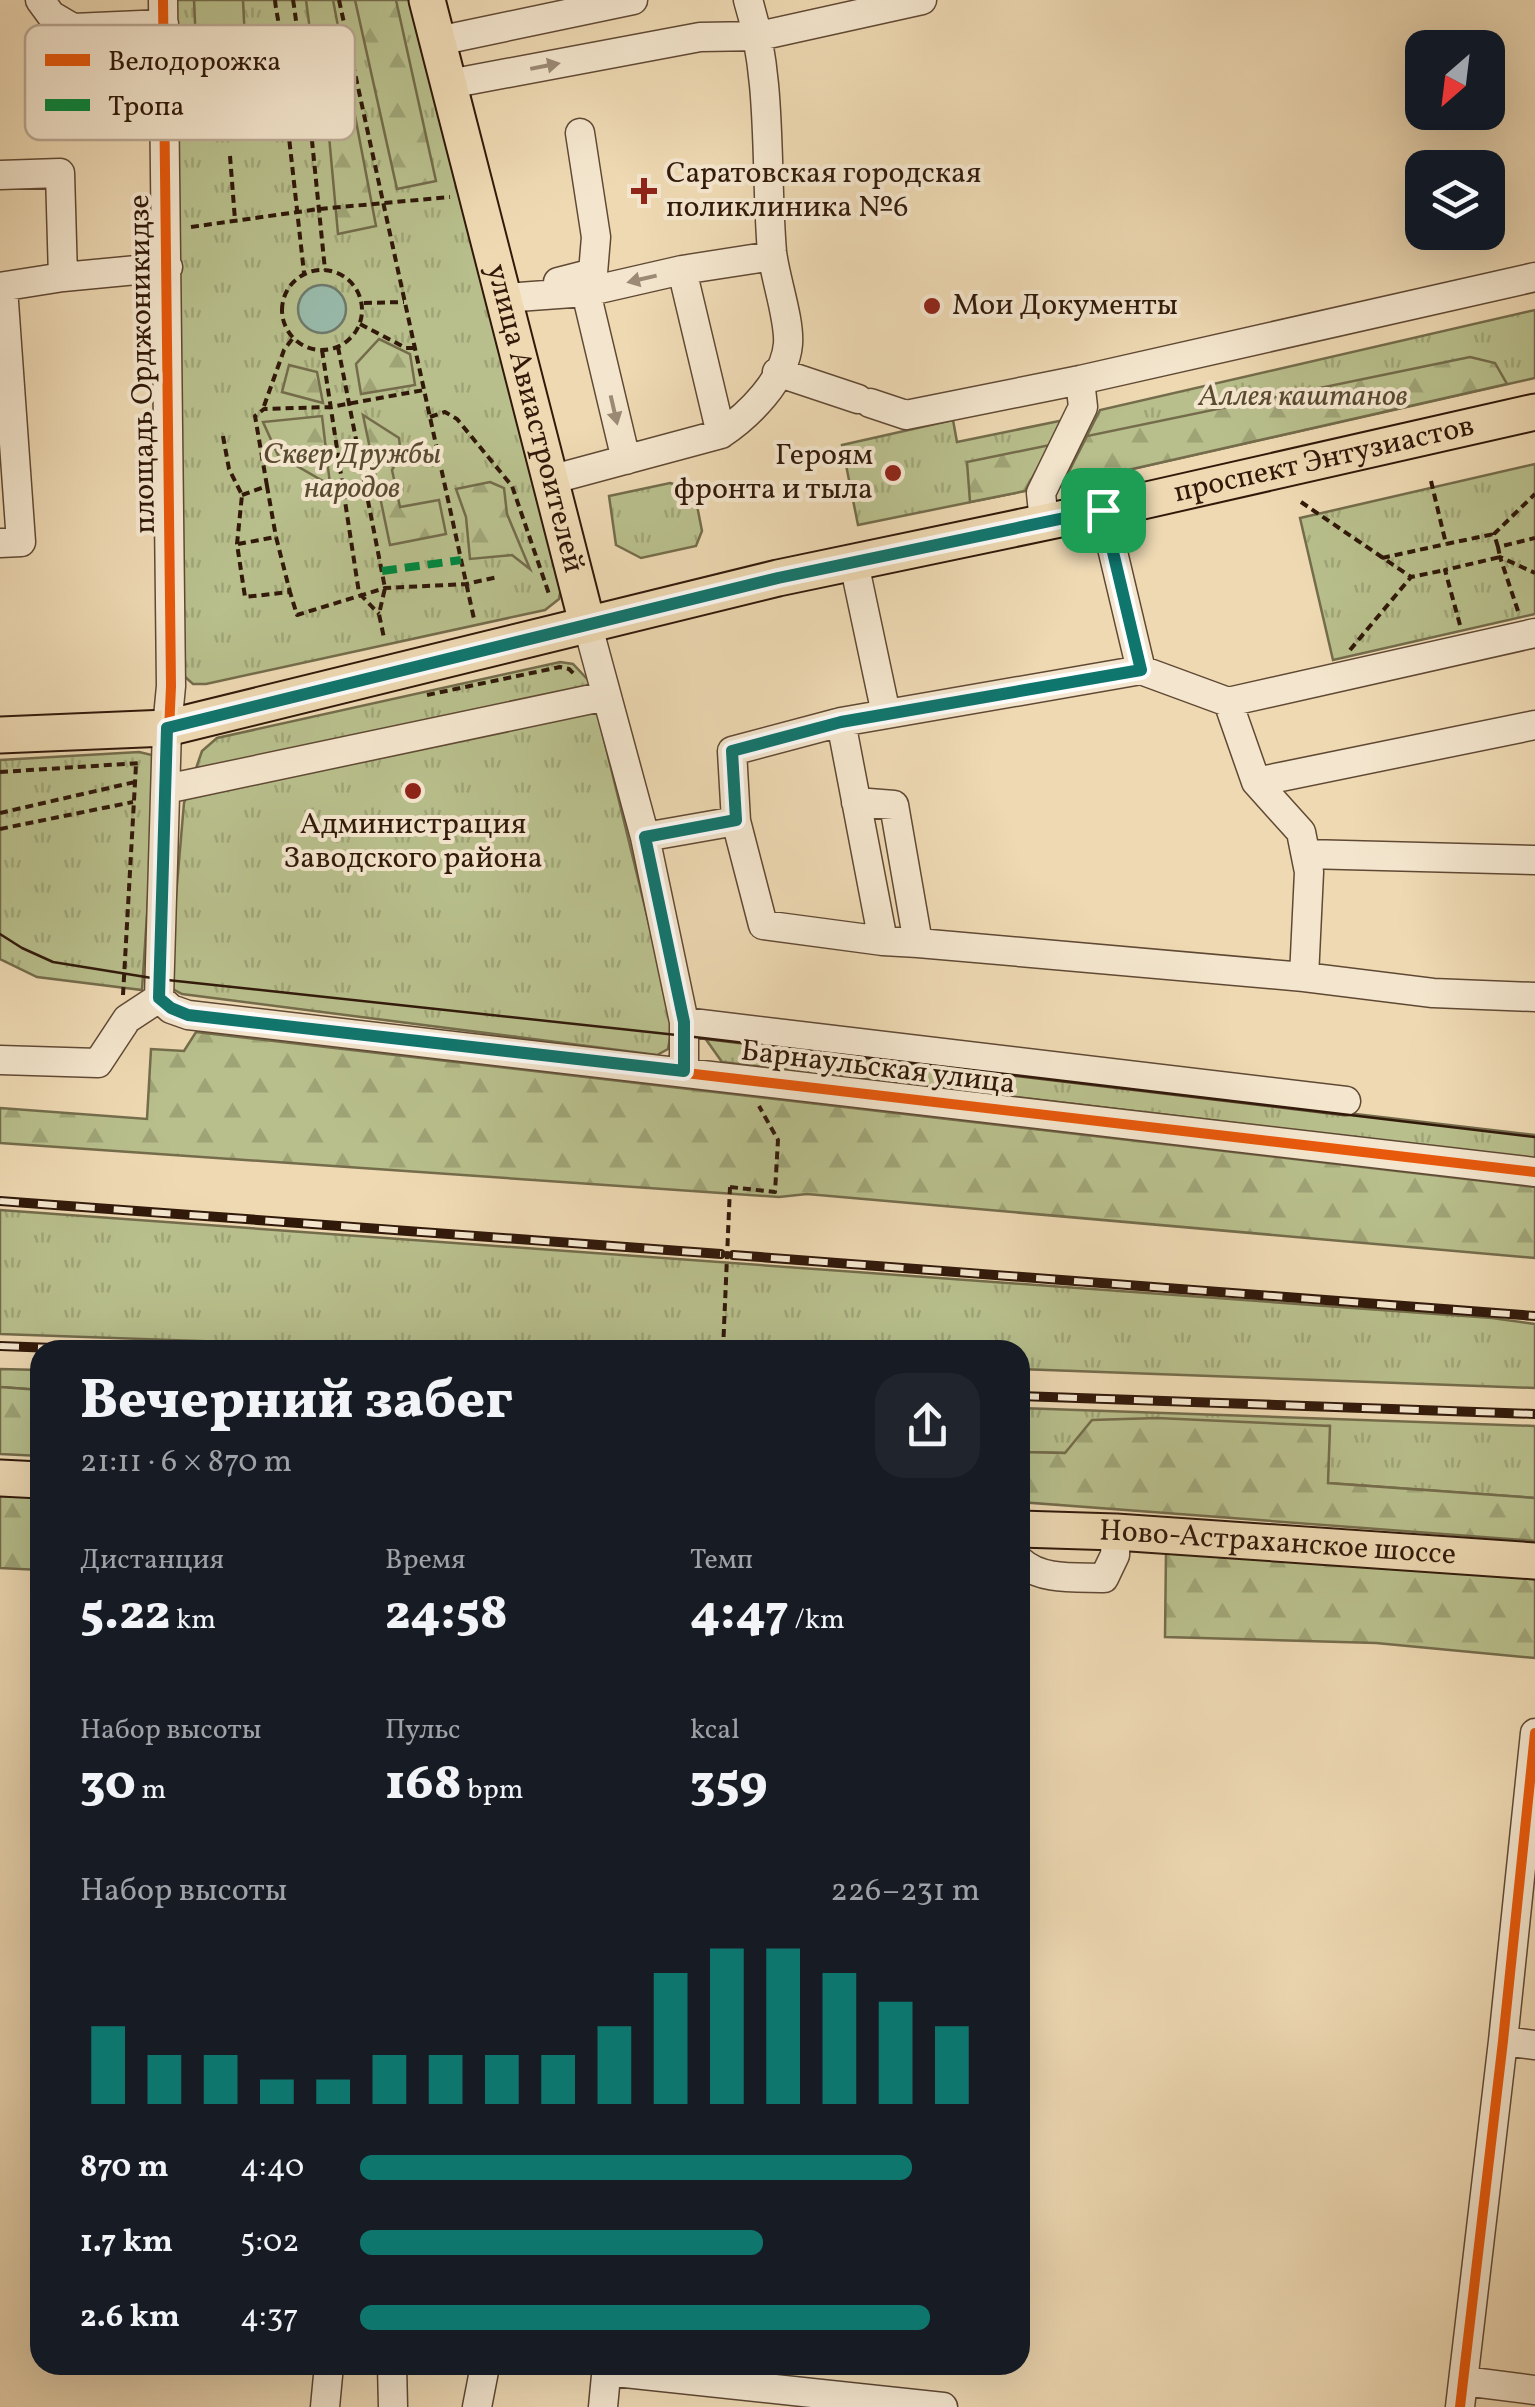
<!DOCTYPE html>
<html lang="ru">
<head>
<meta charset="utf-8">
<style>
	:root { --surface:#171b24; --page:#20242c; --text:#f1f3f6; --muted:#9ea1a6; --accent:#0f766e }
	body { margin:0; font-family:Vollkorn,serif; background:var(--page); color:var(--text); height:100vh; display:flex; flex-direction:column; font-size:38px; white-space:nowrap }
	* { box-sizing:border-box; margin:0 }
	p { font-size:32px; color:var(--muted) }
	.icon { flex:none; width:55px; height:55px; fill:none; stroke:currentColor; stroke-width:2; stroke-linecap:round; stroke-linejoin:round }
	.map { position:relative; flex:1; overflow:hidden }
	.side { position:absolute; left:30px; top:1340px; width:1000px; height:1035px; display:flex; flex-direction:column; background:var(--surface); border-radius:30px; box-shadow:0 10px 40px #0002 }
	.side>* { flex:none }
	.needle { width:65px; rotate:208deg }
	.controls { position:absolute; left:1405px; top:30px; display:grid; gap:20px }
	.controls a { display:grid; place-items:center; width:100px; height:100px; border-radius:20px; background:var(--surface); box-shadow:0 10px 40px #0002; font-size:50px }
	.pin { position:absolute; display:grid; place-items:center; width:85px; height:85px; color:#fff; margin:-42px; border-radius:20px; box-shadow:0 5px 15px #0006 }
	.round { display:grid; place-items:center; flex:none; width:105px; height:105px; border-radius:30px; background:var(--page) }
	.headline { display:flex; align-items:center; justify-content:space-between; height:170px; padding:0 50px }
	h1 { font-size:55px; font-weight:800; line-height:75px }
	.stats { display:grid; grid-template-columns:repeat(3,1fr); gap:15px; height:170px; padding:10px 50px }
	.stats div { display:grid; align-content:center }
	.stats b { font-size:50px; font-weight:800 }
	.stats small { font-size:28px; font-weight:400 }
	.stats p { font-size:28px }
	.chart { height:280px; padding:20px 50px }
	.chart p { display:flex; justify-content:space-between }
	.chart svg { width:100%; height:180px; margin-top:10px; stroke:var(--accent); stroke-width:6 }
	ul { padding:0 50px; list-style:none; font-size:32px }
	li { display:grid; grid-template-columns:160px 120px 1fr; align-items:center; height:75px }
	li i { height:25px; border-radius:12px; background:var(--accent) }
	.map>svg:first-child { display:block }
</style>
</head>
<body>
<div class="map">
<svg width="1535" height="2407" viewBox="0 0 1535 2407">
	<defs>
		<pattern id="grass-tufts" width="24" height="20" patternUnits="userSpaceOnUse" patternTransform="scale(2.5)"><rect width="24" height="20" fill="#b8bf8c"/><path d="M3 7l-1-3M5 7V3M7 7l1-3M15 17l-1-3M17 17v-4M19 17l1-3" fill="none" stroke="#9fa477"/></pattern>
		<pattern id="forest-firs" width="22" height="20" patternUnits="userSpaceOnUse" patternTransform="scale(2.5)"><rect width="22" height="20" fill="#b8bf8c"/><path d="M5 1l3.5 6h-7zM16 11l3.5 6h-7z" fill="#9fa477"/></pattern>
	</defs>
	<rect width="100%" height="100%" fill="#eed9b3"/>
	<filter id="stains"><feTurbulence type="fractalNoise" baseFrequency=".002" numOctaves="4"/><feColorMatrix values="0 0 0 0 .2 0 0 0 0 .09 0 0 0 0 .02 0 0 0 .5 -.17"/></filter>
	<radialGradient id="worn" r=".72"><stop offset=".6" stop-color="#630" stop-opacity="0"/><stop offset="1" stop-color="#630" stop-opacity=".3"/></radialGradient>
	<path fill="url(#grass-tufts)" stroke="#746c4b" stroke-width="2.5" d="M 171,0 L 416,0 L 562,583 L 559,599 L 545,610 L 206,684 L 193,684 L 184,676 Z
		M 1535,310 L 1535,378 L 1062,485 L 1100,410 Z
		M 953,420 L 957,442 L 1064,420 L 1025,491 L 858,525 L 842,445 Z
		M 1535,464 L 1535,614 L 1333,660 L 1300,518 Z
		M 670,483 L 694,490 L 702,531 L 696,546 L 641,558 L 616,545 L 609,496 Z
		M 560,662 L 573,664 L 590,682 L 673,1022 L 668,1049 L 657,1055 L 182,994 L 171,988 L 169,978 L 184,803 L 202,751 L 217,738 Z
		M 139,752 L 152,755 L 157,764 L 142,990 L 37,977 L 0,959 L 0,760 Z
		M 705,1038 L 1535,1135 L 1535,1159 L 722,1062 Z
		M 0,1210 L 1492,1318 L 1535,1324 L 1535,1388 L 1020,1369 L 1020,1350 L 453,1350 L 0,1334 Z
		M 0,1369 L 40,1370 L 40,1390 L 0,1387 Z
		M 1020,1408 L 1535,1426 L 1535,1498 L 1327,1483 L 1329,1426 L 1065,1453 L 1020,1452 Z"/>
	<path fill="url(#forest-firs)" stroke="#746c4b" stroke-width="2.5" d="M 306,0 L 333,0 L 376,226 L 338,234 L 325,92 L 331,68 L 311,38 Z
		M 355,0 L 396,0 L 436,181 L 397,189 Z
		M 379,339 L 410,354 L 415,385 L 361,394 L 356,364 Z
		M 1470,357 L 1495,363 L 1507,384 L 1062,485 L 1087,436 Z
		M 289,365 L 317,372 L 323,403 L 282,392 Z
		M 363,415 L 399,438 L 401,455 L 392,470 L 400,507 L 439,500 L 446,534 L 390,545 Z
		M 322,416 L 330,484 L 330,485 L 278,455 L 263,422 Z
		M 1050,445 L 1025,491 L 970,502 L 967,462 Z
		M 490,482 L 504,488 L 507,514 L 530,569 L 512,555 L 470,559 L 466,517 L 456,489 Z
		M 196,1032 L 1535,1187 L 1535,1258 L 807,1194 L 779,1197 L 0,1143 L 0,1108 L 147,1119 L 151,1049 L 184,1051 Z
		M 0,1387 L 40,1390 L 40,1456 L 0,1454 Z
		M 1157,1418 L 1330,1426 L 1328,1483 L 1535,1498 L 1535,1541 L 1020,1502 L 1020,1452 L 1065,1453 L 1092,1420 Z
		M 0,1496 L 40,1497 L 40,1570 L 0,1568 Z
		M 1166,1551 L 1535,1577 L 1535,1658 L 1376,1643 L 1165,1637 Z"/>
	<path fill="#b8bf8c" stroke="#746c4b" stroke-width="2.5" d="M 194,0 L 243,0 L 245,41 L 196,43 Z"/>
	<path fill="#99baab" stroke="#6f7a6b" stroke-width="2.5" d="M298 309a24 24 0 1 1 48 0a24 24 0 1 1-48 0Z"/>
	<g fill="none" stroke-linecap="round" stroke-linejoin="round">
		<g stroke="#604934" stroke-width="31">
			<path id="minor" d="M 40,0 L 51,15 L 73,28 L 164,24
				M 438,41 L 633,0
				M 449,84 L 700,37 L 759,36 L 922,0
				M 0,175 L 60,173 L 63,277 L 168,267
				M 682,270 L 721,434
				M 558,282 L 593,273 L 596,237 L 580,133
				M 0,287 L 63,277
				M 586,292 L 626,460
				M 504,298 L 586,292 L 682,270 L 772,256
				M 777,372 L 858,399
				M 870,403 L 906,415 L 1080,380 L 1535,277
				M 550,480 L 721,434 C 749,415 785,380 788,344 C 790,320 775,278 772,252 C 765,169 773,80 748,0
				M 1103,510 L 1141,670
				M 1044,522 L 1041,493 L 1083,407 L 1080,380
				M 0,543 L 21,542 L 3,288
				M 854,563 L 886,714
				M 587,623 L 645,837 L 684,1022 L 684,1071
				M 1228,702 L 1256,782 L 1535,725
				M 841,722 L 883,941 L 918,943 L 894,805 L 856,802
				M 1256,782 L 1301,832 L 1309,872 L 1304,977 L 1433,993 L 1535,997
				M 166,789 L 606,696
				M 736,821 L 732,751 L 841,722 L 1141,670 L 1228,702 L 1535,633
				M 645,837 L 736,821 L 763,925 L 883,941
				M 1306,854 L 1535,860
				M 918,943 L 1304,977
				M 159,998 L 171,1009 L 188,1015 L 1535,1172
				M 159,998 L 167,728 L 171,686 L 163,0
				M 684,1022 L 1346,1101
				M 0,1060 L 98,1063 L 127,1019 L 159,998
				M 1020,1561 C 1041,1581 1076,1577 1104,1578 L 1115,1555 L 1116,1532
				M 1503,2041 L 1535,2045
				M 392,2365 L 393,2407
				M 606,2371 L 943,2407
				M 1464,2381 L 1535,2390
				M 325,2407 L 329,2365
				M 477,2407 L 484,2371
				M 603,2407 L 607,2365
				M 1460,2407 L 1503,2041 L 1535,1733"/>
		</g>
		<g stroke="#31190a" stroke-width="39">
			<g id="major">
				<path id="s1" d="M 427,0 L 587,623"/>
				<path id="s2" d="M 0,735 L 167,728 L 778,578 L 1103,510 L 1535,412"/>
				<path d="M 0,1478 L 40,1480"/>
				<path id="s3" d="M 1020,1529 L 1116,1532 L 1535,1561"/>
			</g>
		</g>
		<path stroke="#31190a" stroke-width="4" stroke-dasharray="8 5" stroke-linecap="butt" d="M 275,0 C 276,13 281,29 280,42 C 278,57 275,70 283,83 L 304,273
			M 293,0 C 295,11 296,23 298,34 C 301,50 315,62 306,81 L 325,270
			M 339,0 L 474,619
			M 280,41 L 299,40
			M 283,83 L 306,81
			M 230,156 L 235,220
			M 191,227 L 319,209 L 450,197
			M282 310a40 40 0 1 1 80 0a40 40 0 1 1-80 0Z
			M 364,303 L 404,302
			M 360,324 L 406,348 L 414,348
			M 338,347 L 385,588 L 379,614 L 384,638
			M 322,350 L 359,593 L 379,614
			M 264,406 L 284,350 L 293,338
			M 430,417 L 445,412 L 457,419 L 512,486 L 549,594
			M 223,436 L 229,469 L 242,495 L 237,544 L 245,597 L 290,592 L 297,615 L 385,588 L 466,584 L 498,577
			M 1431,481 L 1446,544 L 1494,534
			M 267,486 L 255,416 L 264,409 L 330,407 L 424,390
			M 242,495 L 267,486 L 276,537
			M 1301,502 L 1411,577
			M 238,544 L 276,537 L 290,592
			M 1498,547 L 1494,534 L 1535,494
			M 1382,558 L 1446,544
			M 1518,611 L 1500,557 L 1535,573
			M 1460,625 L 1445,570 L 1500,557 L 1498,547 L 1535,538
			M 1350,650 L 1411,577 L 1445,570
			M 427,695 L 560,667 L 569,669 L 576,676
			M 0,772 L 140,763
			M 0,813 L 135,782
			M 0,829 L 133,802
			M 123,995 L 136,765
			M 730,1187 L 775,1192 L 778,1140 L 759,1106"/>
		<use href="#minor" stroke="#f4e6ce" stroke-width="28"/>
		<use href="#major" stroke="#eed9b3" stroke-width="35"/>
		<path stroke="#31190a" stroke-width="2.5" d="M 0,934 L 22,948 L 53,962 L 158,979 L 686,1036 L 1535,1137"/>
		<g stroke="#31190a" stroke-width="10">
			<path id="rail" d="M 0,1201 L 721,1254
				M 733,1255 L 1535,1316
				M 0,1346 L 108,1350
				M 1020,1396 L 1535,1414"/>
		</g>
		<use href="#rail" stroke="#f4e6ce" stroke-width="6" stroke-dasharray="19" stroke-linecap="butt"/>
		<path stroke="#31190a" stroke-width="4" stroke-dasharray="8 5" stroke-linecap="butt" d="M 723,1350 L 730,1187"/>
		<path stroke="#00873e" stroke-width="8" stroke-dasharray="15 8" stroke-linecap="butt" d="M 382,571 L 461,560"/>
		<g stroke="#f4e6ce" stroke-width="16">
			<path id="cycleway" d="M 163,0 L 171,686 L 158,979 L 159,998 L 171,1009 L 188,1015 L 1535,1172
				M 1460,2407 L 1503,2041 L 1535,1733"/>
		</g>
		<use href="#cycleway" stroke="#e8590c" stroke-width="10"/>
	</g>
	<defs><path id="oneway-solid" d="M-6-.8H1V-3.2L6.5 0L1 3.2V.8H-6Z" transform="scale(2.5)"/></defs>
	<g fill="#9c8a76">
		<use href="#oneway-solid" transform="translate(545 66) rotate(-11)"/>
		<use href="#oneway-solid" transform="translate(642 279) rotate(167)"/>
		<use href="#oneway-solid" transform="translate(614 410) rotate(77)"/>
	</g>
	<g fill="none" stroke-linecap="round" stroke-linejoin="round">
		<g stroke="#fff" stroke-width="20">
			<path id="route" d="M 1103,510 L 1141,670 L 841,722 L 732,751 L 736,820 L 645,837 L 684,1022 L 684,1071 L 188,1015 L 171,1008 L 159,998 L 167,728 L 778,578 Z"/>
		</g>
		<use href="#route" stroke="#0f766e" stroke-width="12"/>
	</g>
	<g fill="#8f2418" stroke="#f4e6ce" stroke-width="4">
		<path d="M639 176h10v10h10v10h-10v10h-10v-10h-10v-10h10z"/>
		<circle cx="932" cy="306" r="10"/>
		<circle cx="893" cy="473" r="10"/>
		<circle cx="413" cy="791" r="10"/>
	</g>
	<g text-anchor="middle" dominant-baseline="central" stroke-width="8" stroke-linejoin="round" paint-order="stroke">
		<g font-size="30" fill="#31190a" stroke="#f4e6ce" text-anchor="start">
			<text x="666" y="174">Саратовская городская<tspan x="666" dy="34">поликлиника №6</tspan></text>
			<text x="952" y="306">Мои Документы</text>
			<text x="873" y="456" text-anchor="end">Героям<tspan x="873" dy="34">фронта и тыла</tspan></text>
			<text x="413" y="825" text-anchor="middle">Администрация<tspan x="413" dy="34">Заводского района</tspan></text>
		</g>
		<g font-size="30" fill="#31190a" stroke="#f4e6ce">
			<text transform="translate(143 364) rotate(-91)">площадь Орджоникидзе</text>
			<text stroke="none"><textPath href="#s1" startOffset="432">улица Авиастроителей</textPath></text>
			<text stroke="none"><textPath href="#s2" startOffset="1355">проспект Энтузиастов</textPath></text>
			<text transform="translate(878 1068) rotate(7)">Барнаульская улица</text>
			<text stroke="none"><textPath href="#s3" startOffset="258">Ново-Астраханское шоссе</textPath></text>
		</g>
		<g font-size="30" font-style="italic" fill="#5a4b31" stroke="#f4e6ce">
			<text x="1303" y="397">Аллея каштанов</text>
			<text x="352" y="455">Сквер Дружбы<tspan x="352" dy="34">народов</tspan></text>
		</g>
	</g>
	<rect x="25" y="25" width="330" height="115" rx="15" fill="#f4e6ce" stroke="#baa893" stroke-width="2.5"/>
	<rect x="45" y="54" width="45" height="12" fill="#e8590c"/>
	<rect x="45" y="99" width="45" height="12" fill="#00873e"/>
	<g font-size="28" fill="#31190a">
		<text x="108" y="70">Велодорожка</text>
		<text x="108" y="115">Тропа</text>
	</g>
	<rect width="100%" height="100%" filter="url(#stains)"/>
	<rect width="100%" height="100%" fill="url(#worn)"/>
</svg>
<div class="controls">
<a><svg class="needle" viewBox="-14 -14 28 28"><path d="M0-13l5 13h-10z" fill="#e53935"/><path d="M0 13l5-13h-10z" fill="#9ea1a6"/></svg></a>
<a><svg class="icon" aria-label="layers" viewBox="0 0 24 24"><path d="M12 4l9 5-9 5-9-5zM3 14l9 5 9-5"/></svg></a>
</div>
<div class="pin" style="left:1103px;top:510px;background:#1e9e55"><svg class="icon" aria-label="arrive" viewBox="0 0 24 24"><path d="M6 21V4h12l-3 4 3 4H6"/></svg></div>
<section class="side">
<div class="headline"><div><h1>Вечерний забег</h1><p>21:11 · 6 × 870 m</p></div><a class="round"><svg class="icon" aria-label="share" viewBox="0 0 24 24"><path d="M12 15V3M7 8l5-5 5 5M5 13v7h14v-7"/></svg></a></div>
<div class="stats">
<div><p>Дистанция</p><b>5.22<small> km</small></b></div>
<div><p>Время</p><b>24:58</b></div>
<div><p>Темп</p><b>4:47<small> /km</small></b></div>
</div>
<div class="stats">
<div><p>Набор высоты</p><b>30<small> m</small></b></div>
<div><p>Пульс</p><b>168<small> bpm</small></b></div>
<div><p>kcal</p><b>359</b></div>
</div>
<div class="chart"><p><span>Набор высоты</span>226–231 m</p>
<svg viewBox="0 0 160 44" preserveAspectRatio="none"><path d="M5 44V25M15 44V32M25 44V32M35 44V38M45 44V38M55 44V32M65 44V32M75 44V32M85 44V32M95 44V25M105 44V12M115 44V6M125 44V6M135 44V12M145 44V19M155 44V25"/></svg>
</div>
<ul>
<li><b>870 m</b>4:40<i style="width:89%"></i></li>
<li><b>1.7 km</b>5:02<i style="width:65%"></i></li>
<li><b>2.6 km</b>4:37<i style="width:92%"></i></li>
</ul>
</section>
</div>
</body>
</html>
